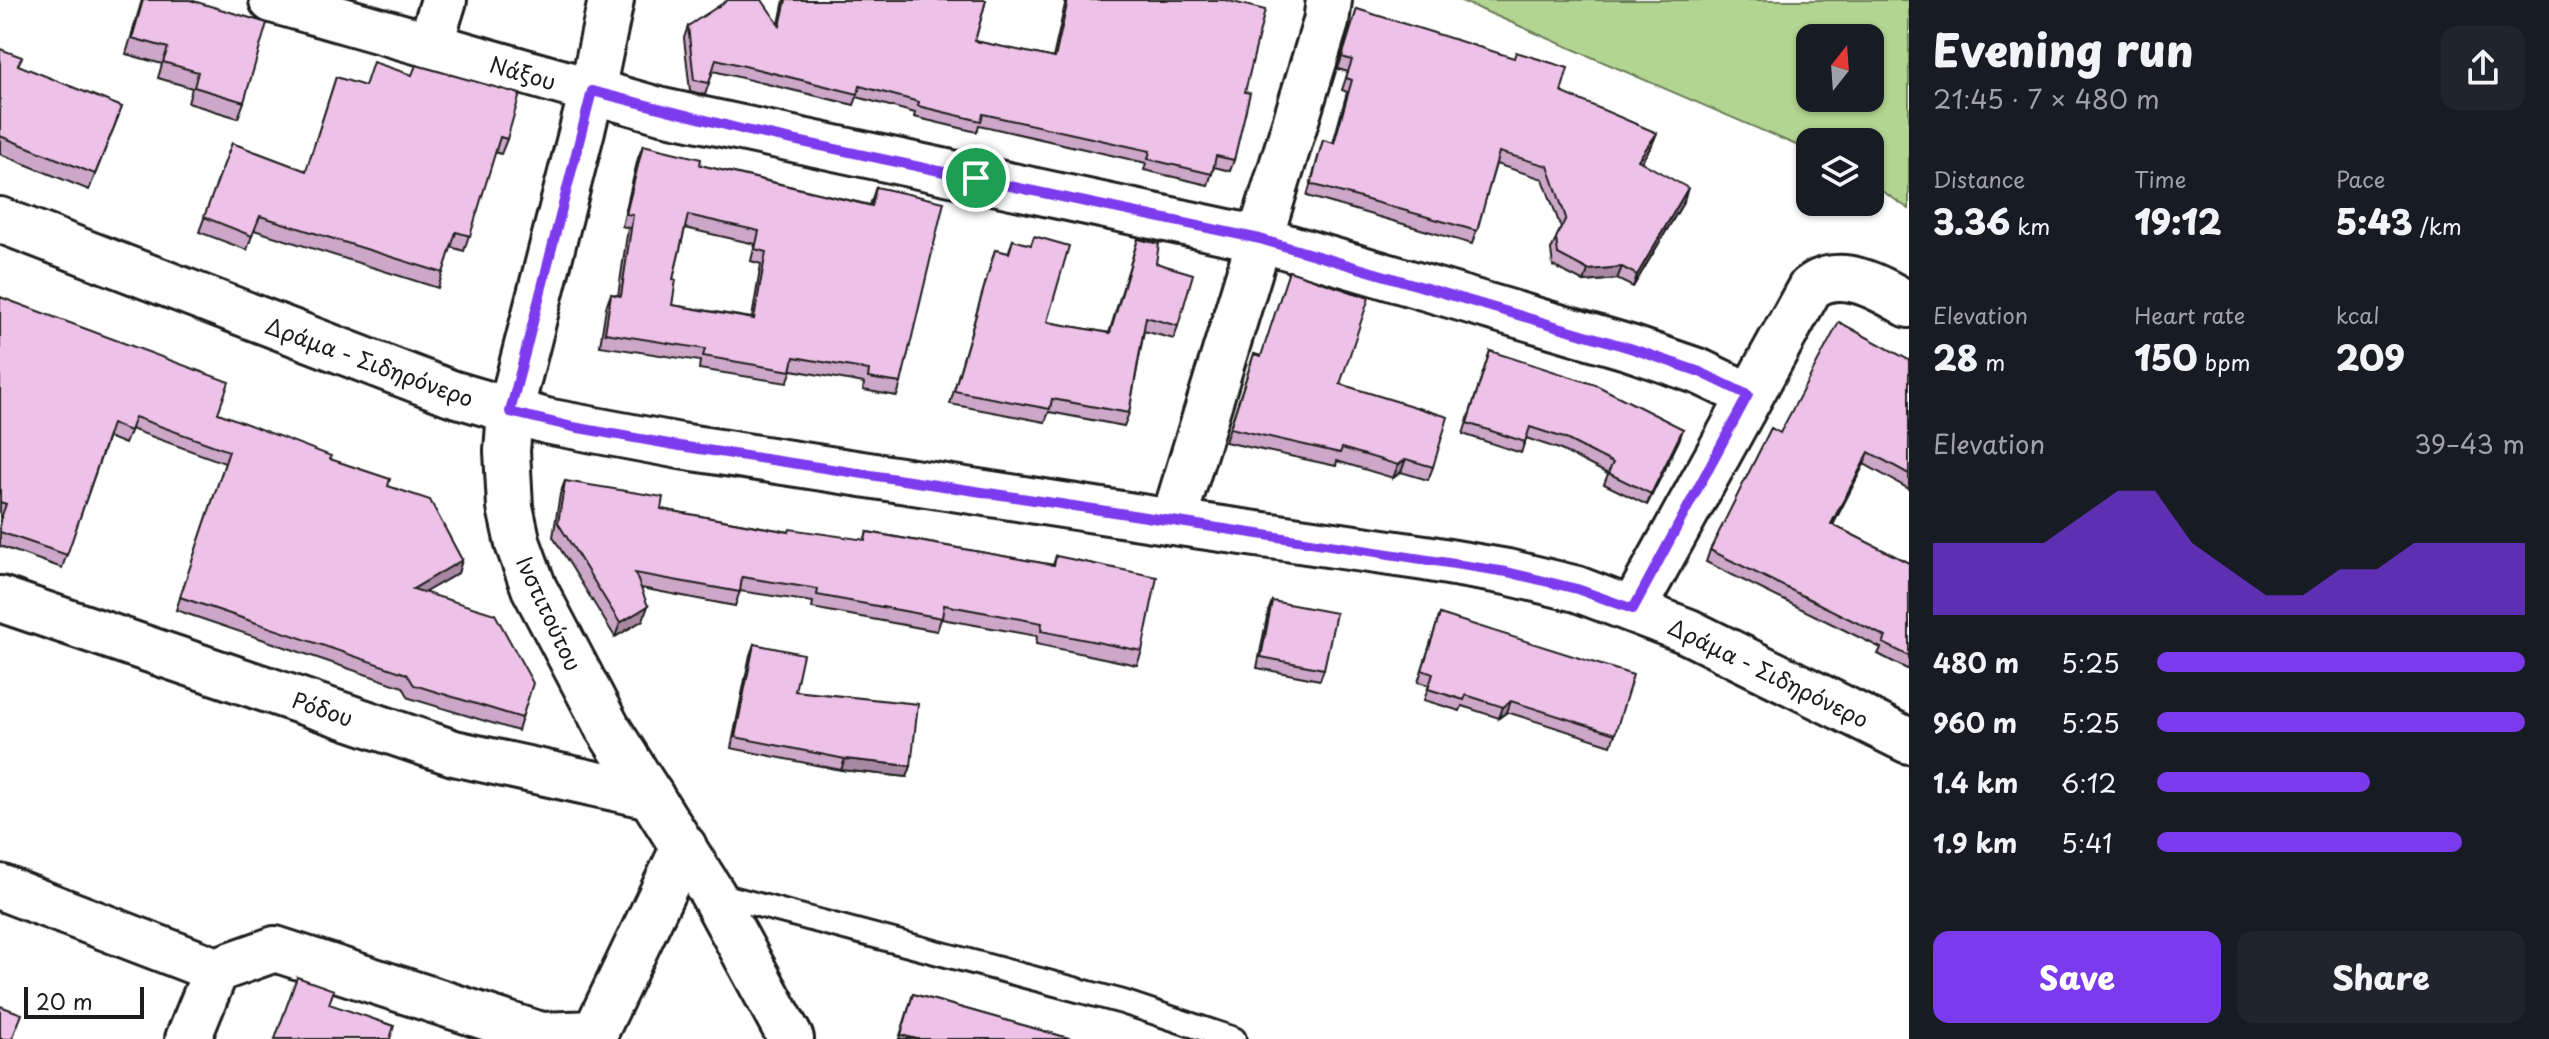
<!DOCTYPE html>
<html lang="en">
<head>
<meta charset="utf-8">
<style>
	:root { --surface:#171b24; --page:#20242c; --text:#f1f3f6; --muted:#9ea1a6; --accent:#7c3aed }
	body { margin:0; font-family:"Playpen Sans",sans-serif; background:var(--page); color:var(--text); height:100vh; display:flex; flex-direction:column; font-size:30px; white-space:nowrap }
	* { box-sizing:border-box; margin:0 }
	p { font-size:26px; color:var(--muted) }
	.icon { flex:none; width:44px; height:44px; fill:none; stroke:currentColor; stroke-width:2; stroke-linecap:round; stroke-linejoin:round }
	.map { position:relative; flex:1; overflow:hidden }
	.side { display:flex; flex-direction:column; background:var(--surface); width:640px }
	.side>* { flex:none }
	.needle { width:52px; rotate:17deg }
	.buttons { position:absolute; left:1796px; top:24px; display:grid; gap:16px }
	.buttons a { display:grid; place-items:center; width:88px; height:88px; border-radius:16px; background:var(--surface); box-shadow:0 2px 6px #0004; font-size:40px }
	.scale { position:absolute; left:24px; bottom:20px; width:120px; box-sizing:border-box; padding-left:8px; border:4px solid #1c1c1c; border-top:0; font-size:22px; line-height:28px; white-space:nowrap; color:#1c1c1c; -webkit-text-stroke:6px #fff; paint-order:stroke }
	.pin { position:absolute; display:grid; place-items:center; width:68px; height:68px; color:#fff; margin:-34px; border:4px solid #fff; border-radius:50%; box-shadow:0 2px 8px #0007 }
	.round { display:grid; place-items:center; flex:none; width:84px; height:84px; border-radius:16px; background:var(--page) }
	.head { display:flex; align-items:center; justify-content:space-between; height:136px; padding:0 24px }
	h1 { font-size:44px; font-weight:800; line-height:60px }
	.figures { display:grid; grid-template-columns:repeat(3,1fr); gap:12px; height:136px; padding:8px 24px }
	.figures div { display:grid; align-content:center }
	.figures b { font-size:34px; font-weight:800 }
	.figures small { font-size:22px; font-weight:400 }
	.figures p { font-size:22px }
	.chart { height:224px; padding:16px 24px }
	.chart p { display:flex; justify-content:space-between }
	.chart svg { width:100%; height:144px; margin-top:8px; fill:var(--accent); opacity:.7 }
	.action { display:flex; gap:16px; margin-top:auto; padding:16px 24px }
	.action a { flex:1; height:92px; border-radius:16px; background:var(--accent); color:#fff; font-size:32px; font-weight:800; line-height:92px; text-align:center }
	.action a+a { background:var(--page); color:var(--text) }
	ul { padding:0 24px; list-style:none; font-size:26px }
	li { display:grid; grid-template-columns:128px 96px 1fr; align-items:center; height:60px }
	li i { height:20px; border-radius:10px; background:var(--accent) }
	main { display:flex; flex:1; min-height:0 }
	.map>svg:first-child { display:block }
</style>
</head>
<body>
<main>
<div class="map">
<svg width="1909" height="1039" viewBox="0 0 1909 1039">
	<rect width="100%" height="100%" fill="#fff"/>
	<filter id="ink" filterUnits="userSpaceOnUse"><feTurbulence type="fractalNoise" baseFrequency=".0125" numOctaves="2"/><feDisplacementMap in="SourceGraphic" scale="16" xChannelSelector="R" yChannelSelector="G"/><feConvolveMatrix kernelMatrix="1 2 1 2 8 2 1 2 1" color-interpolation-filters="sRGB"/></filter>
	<g filter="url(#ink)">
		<path fill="#b2d691" stroke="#677956" stroke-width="2" fill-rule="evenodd" d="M 1459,0 L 1909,0 L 1909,209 L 1870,183 L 1870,142 L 1810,142 L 1810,151 ZM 1810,38 L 1870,38 L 1870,98 L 1810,98 Z"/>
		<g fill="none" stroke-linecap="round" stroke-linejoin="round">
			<g stroke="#1c1c1c" stroke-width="28">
				<path id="lane" d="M 713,893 L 1123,1002 L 1234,1039"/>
			</g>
			<g stroke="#1c1c1c" stroke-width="50">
				<path id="street" d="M 272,0 L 662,111 L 1260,239 L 1630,348 L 1700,372 L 1748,395
					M 430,45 L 444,0
					M 510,412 L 592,91 L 611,0
					M 1173,522 L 1326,22 L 1329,0
					M 0,599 L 454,753 L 651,796
					M 1633,609 L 1810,288 C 1840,264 1880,288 1909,305
					M 0,887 L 216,970 L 275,949 L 541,1035 L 595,1033 L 684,847
					M 188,1039 L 216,970"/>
			</g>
			<g stroke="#1c1c1c" stroke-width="50">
				<path id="secondary" d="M 0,220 L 451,393 L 546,421 L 680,446 L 1173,522 L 1425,558 L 1507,572 L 1577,589 L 1687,631 L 1909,741
					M 510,412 L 507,451 L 510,507 L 518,544 L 534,588 L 607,727 L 712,893 L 791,1039"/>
			</g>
			<use href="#lane" stroke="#fff" stroke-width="22"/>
			<use href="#street" stroke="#fff" stroke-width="44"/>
			<use href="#secondary" stroke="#fff" stroke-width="44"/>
		</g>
		<path fill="#cda7c8" stroke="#1c1c1c" stroke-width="2" fill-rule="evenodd" d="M 142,0 L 190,0 L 244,102 L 238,118 L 188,103 L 192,88 L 158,78 L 162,64 L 126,54 Z
			M 784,0 L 986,0 L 975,41 L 1053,58 L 1066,0 L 1225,0 L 1245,92 L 1234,160 L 1230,171 L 1214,167 L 1208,185 L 1144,170 L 1146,163 L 979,125 L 977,132 L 914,117 L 915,113 L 857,97 L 854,105 L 713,71 L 705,95 L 690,91 L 684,38 L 688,26 L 779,24 Z
			M 1357,9 L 1561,92 L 1652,145 L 1641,162 L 1684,201 L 1633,287 L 1617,279 L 1584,282 L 1553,266 L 1551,250 L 1561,228 L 1543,179 L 1496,164 L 1472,244 L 1307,196 L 1323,140 L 1333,143 L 1347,92 L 1342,90 L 1348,72 L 1338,69 Z
			M 0,49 L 19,66 L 122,107 L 89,190 L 0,154 Z
			M 336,77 L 507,139 L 501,154 L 495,152 L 464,251 L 451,247 L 438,288 L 254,230 L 247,250 L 199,232 L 232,143 L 306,171 Z
			M 643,145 L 700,165 L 870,205 L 876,187 L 901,383 L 897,396 L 863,390 L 864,383 L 792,370 L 787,383 L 699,369 L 700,361 L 600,346 L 606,307 L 611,294 L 618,296 L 628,228 L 622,226 L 638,158 ZM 685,228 L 755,244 L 751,261 L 761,264 L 752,318 L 672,305 L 673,279 Z
			M 1138,239 L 1156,263 L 1178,326 L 1174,339 L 1144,331 L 1129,413 L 1124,426 L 1049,412 L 1045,422 L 950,404 L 995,250 L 1008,253 L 1013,240 L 1047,322 L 1109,333 Z
			M 0,297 L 218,413 L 330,459 L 388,486 L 462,560 L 458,573 L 424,592 L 522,718 L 518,731 L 409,698 L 403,687 L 176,610 L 225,463 L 131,429 L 125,444 L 108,437 L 62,568 L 0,546 L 0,520 L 1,517 L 0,517 Z
			M 1490,351 L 1683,429 L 1679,440 L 1647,505 L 1604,484 L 1608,474 L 1559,449 L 1526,438 L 1521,453 L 1463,434 Z
			M 1254,354 L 1340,384 L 1433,467 L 1428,480 L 1401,472 L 1393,478 L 1337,461 L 1336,466 L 1225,442 Z
			M 1909,360 L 1909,489 L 1864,464 L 1833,525 L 1909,563 L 1909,670 L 1878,654 L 1881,648 L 1706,562 L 1710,550 L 1780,433 Z
			M 565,481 L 661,509 L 789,532 L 864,540 L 867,532 L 1053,565 L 1056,556 L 1142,651 L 1137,665 L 1036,644 L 1037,636 L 941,619 L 937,631 L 812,608 L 813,602 L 740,591 L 735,606 L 641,588 L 643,620 L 615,637 L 553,537 L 560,494 Z
			M 1272,601 L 1324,669 L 1320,680 L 1257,668 L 1268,612 Z
			M 1440,614 L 1615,734 L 1611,745 L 1507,712 L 1499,718 L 1462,706 L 1460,711 L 1424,700 L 1429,685 L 1418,682 Z
			M 754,644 L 795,691 L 911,766 L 907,777 L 841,770 L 731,748 L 750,655 Z
			M 913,994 L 1072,1039 L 899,1039 Z"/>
		<path fill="#a788a2" stroke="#1c1c1c" stroke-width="2" d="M 1657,133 L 1652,145 L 1634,173 L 1638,160 Z
			M 1688,188 L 1684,201 L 1633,287 L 1637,275 Z
			M 1622,267 L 1617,279 L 1584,282 L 1588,270 Z
			M 1683,429 L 1679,440 L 1647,505 L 1651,494 Z
			M 1869,452 L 1864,464 L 1827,536 L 1831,524 Z
			M 1406,459 L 1401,472 L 1393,478 L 1398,465 Z
			M 462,560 L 458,573 L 408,602 L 413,589 Z
			M 648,606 L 643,620 L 615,637 L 620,623 Z
			M 1511,701 L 1507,712 L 1499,718 L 1503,707 Z
			M 845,759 L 911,766 L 907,777 L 841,770 Z"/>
		<path fill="#eec2e8" stroke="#1c1c1c" stroke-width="2" fill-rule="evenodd" d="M 143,0 L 190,0 L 267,23 L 244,102 L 194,87 L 198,72 L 163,62 L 168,48 L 132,38 Z
			M 728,0 L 762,0 L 780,26 L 786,0 L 986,0 L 975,41 L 1055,58 L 1068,0 L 1225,0 L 1265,10 L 1245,92 L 1250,93 L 1234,160 L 1216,156 L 1212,174 L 1148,159 L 1150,151 L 983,114 L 981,121 L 918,106 L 919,102 L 860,86 L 858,94 L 716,59 L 709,83 L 694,80 L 688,26 Z
			M 1357,9 L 1514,58 L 1516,52 L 1568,68 L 1561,92 L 1657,133 L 1638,160 L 1688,188 L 1637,275 L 1622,267 L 1588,270 L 1558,254 L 1556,238 L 1566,218 L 1548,166 L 1499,152 L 1477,231 L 1311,184 L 1323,140 L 1334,143 L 1352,80 L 1346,78 L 1352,60 L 1342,57 Z
			M 0,49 L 22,57 L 18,65 L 122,107 L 95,174 L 0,136 Z
			M 373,62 L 412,75 L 416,65 L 520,94 L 507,139 L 500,137 L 470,236 L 456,232 L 443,273 L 260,216 L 252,236 L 204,217 L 232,143 L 306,171 L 336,77 L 365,86 Z
			M 643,145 L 701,159 L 700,165 L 872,206 L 876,187 L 944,202 L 901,383 L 868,378 L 869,370 L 794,357 L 791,371 L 703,356 L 705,349 L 605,333 L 611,294 L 621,296 L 633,215 L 626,214 ZM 688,215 L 759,231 L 755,249 L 766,252 L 754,319 L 672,305 L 676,280 L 673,279 Z
			M 1034,236 L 1069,246 L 1047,322 L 1110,333 L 1138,239 L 1159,244 L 1156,263 L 1193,274 L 1178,326 L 1146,317 L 1129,413 L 1052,399 L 1050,409 L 954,391 L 995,250 L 1009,253 L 1013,240 L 1031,245 Z
			M 1289,271 L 1369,298 L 1340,384 L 1448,417 L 1433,467 L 1406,459 L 1398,465 L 1342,448 L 1340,453 L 1230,428 L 1254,354 L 1261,356 Z
			M 0,297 L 229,382 L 218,413 L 331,456 L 330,459 L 390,479 L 388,486 L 430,500 L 462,560 L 413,589 L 495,614 L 533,683 L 522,718 L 414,685 L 407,674 L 180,597 L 229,451 L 135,417 L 130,431 L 112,424 L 67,555 L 0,532 L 0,521 L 6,504 L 0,502 Z
			M 1839,322 L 1909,360 L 1909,474 L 1869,452 L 1831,524 L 1909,563 L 1909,656 L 1883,643 L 1886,637 L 1710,550 L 1771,428 L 1780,433 Z
			M 1490,351 L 1596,385 L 1683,429 L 1651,494 L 1608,473 L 1613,463 L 1564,438 L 1530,427 L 1525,442 L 1467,423 Z
			M 565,481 L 663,497 L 661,509 L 789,532 L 790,529 L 865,540 L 867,532 L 1054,565 L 1056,556 L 1157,577 L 1142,651 L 1041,631 L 1042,623 L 944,605 L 942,618 L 817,595 L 818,589 L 742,577 L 740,592 L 635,573 L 648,606 L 620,623 L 558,523 Z
			M 1272,601 L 1336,613 L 1324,669 L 1261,657 Z
			M 1440,614 L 1633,675 L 1615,734 L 1511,701 L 1503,707 L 1466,695 L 1464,700 L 1428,689 L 1433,674 L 1422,670 Z
			M 754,644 L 803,654 L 795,691 L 918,704 L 911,766 L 845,759 L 735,737 Z
			M 297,977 L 334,990 L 329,1004 L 394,1026 L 390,1039 L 275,1039 Z
			M 913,994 L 1072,1039 L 917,1039 L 901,1035 Z
			M 0,1006 L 22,1014 L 12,1039 L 0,1039 Z"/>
	</g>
	<g fill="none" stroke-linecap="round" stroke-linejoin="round" filter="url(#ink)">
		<g stroke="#fff" stroke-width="16">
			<path id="route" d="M 592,91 L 745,130 L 1260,239 L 1630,348 L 1700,372 L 1748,395 L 1633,609 L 1577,589 L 1507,572 L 680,446 L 573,427 L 510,412 Z"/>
		</g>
		<use href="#route" stroke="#7c3aed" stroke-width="10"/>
	</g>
	<g text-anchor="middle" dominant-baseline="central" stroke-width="6" stroke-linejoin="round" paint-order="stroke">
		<g font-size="22" fill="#1c1c1c" stroke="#fff">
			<text transform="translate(523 72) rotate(16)">Νάξου</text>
			<text transform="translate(370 361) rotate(20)">Δράμα - Σιδηρόνερο</text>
			<text transform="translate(550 613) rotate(65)">Ινστιτούτου</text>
			<text transform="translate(1769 672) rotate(26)">Δράμα - Σιδηρόνερο</text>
			<text transform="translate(323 708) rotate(19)">Ρόδου</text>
		</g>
	</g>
</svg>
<div class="buttons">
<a><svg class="needle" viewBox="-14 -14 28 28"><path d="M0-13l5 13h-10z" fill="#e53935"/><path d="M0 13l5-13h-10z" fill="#9ea1a6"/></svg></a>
<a><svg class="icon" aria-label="layers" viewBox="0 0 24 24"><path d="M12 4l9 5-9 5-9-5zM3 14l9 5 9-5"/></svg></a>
</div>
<div class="scale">20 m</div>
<div class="pin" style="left:976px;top:178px;background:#1e9e55"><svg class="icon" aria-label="arrive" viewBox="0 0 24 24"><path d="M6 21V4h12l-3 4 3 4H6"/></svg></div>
</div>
<section class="side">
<div class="head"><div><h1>Evening run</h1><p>21:45 · 7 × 480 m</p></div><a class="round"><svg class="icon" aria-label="share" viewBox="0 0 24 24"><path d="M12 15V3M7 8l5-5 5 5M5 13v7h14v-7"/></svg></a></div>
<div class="figures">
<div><p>Distance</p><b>3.36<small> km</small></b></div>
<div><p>Time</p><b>19:12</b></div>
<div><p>Pace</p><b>5:43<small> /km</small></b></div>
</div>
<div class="figures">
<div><p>Elevation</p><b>28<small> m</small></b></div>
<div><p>Heart rate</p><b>150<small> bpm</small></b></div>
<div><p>kcal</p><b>209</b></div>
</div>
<div class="chart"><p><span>Elevation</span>39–43 m</p>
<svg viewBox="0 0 160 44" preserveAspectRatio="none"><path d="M0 44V22L10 22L20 22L30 22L40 14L50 6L60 6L70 22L80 30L90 38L100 38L110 30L120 30L130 22L140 22L150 22L160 22V44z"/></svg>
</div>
<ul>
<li><b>480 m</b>5:25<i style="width:100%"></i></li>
<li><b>960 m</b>5:25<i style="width:100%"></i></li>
<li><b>1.4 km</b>6:12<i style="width:58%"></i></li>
<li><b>1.9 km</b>5:41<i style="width:83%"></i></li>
</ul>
<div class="action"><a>Save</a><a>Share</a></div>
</section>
</main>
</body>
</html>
